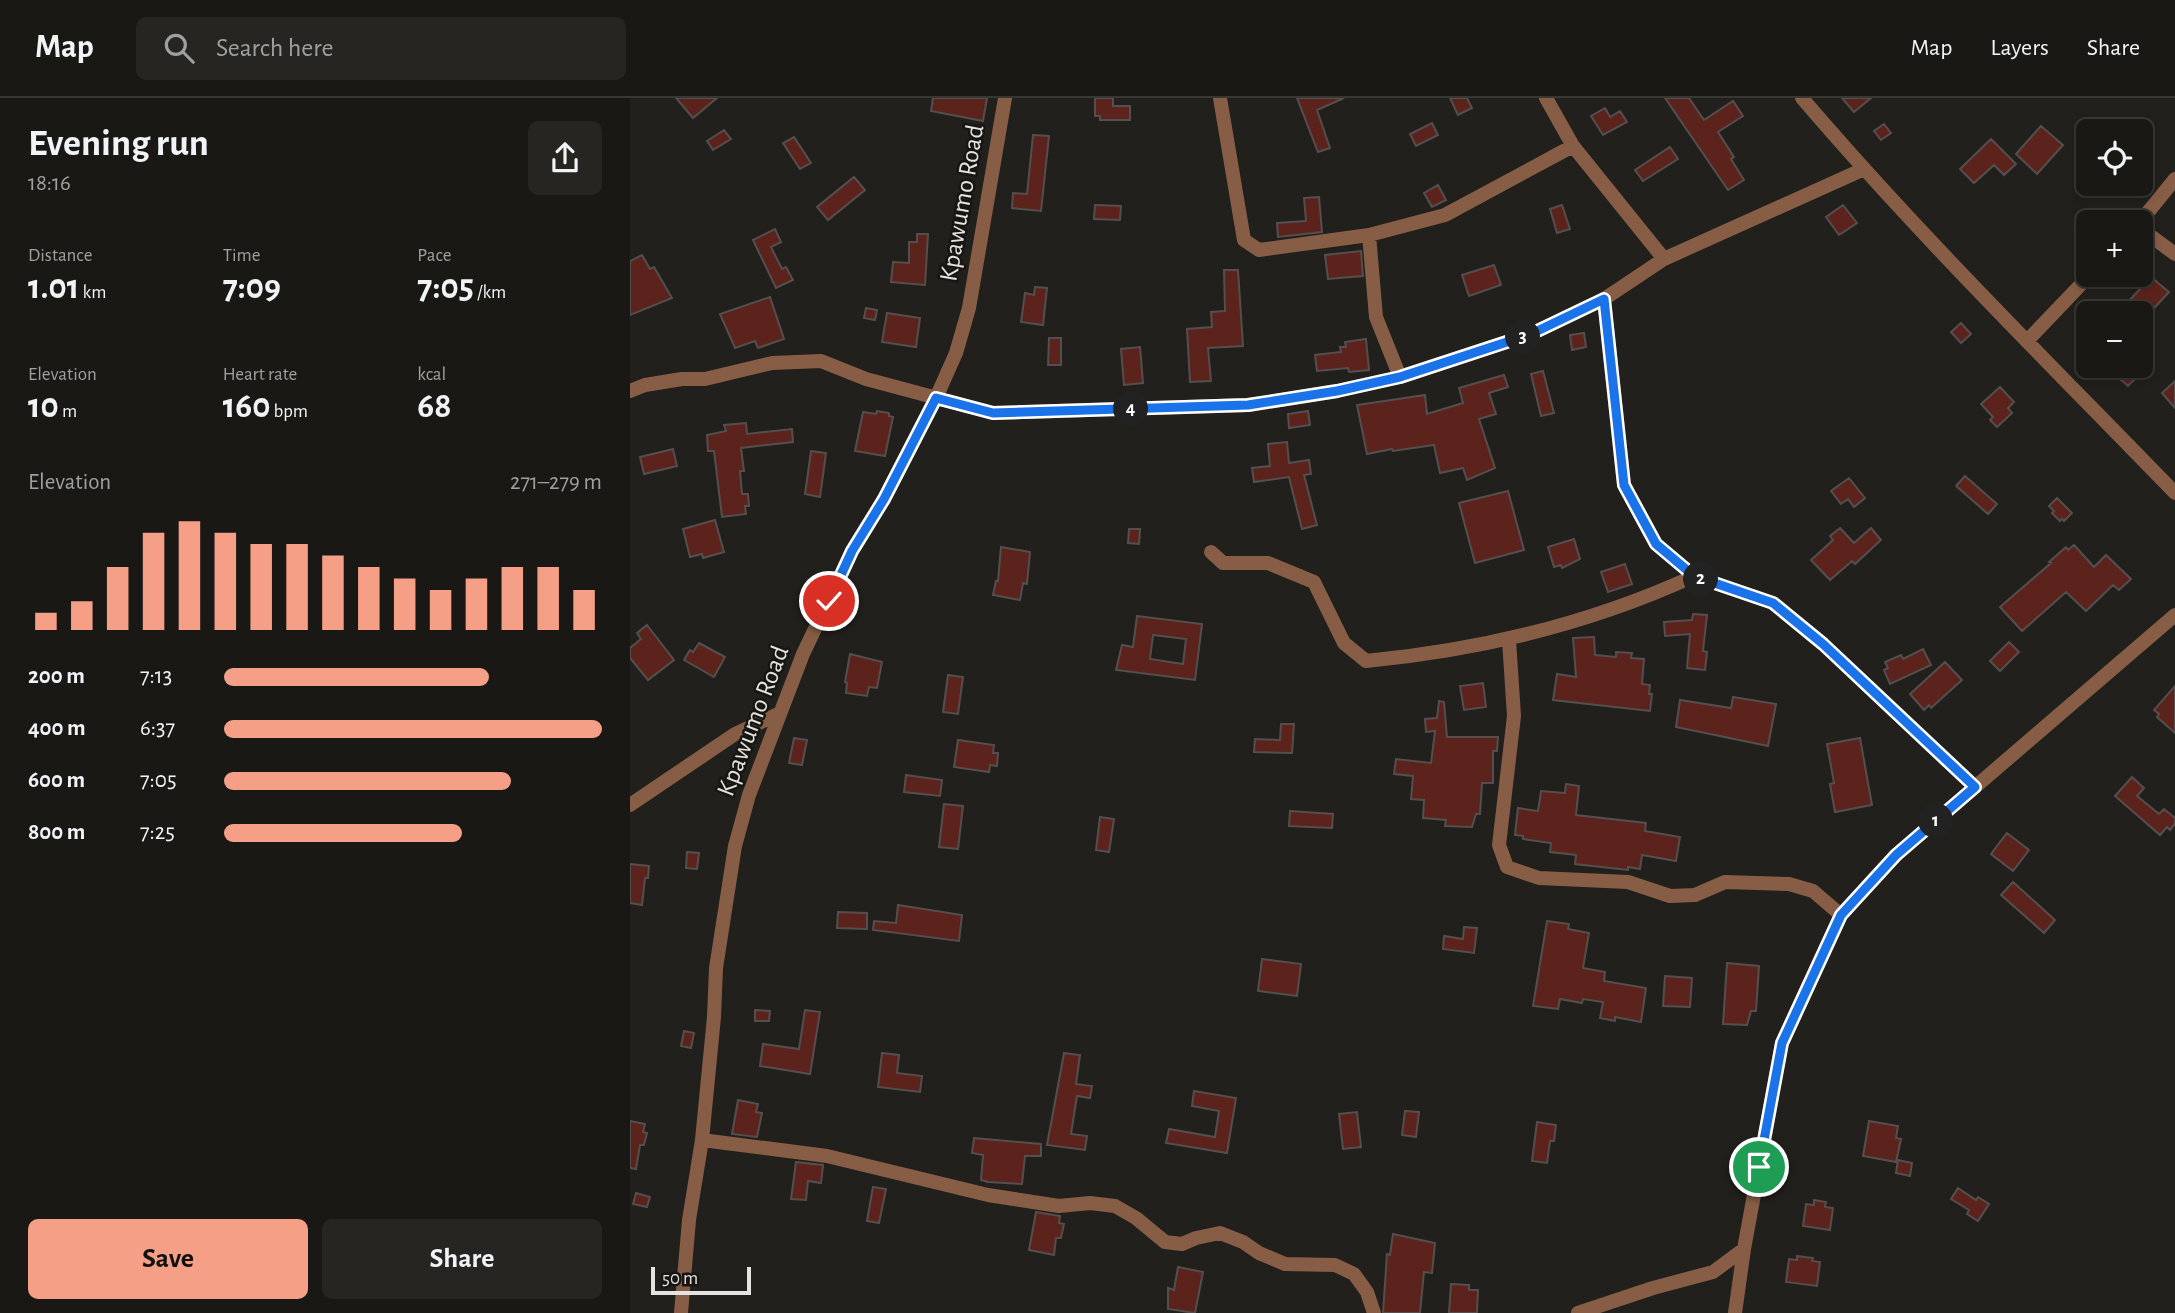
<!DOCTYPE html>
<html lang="en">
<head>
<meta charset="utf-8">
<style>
	:root { --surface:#191815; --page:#262522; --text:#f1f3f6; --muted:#9fa0a0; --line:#373734; --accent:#f49f86 }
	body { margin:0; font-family:"Alegreya Sans",sans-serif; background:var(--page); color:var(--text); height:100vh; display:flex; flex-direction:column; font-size:26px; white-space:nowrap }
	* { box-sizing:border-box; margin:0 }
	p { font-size:23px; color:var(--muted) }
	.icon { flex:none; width:38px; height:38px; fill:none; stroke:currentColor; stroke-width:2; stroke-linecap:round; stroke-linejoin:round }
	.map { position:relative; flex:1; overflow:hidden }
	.drawer { display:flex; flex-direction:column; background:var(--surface); width:630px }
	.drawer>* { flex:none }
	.buttons { position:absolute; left:1446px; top:21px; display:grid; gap:14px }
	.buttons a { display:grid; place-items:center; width:77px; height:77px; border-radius:10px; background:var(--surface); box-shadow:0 4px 10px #0003,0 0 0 2px var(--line); font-size:35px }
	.scale { position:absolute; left:21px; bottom:18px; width:100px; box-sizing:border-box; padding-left:7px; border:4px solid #e4e3e1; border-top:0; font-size:19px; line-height:24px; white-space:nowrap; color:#e4e3e1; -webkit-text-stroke:5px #171613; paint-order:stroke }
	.pin { position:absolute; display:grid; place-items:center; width:60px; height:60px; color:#fff; margin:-30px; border:4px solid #fff; border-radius:50%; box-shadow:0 2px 7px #0007 }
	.km { position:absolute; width:35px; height:35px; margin:-18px; border-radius:50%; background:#222; color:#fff; font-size:19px; line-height:35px; text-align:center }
	.round { display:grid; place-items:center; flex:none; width:74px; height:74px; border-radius:10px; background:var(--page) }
	.overview { display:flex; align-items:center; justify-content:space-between; height:119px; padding:0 28px }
	h1 { font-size:38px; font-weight:700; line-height:52px }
	.figures { display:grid; grid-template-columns:repeat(3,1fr); gap:10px; height:119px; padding:7px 28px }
	.figures div { display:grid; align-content:center }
	.figures b { font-size:35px; font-weight:700 }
	.figures small { font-size:19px; font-weight:400 }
	.figures p { font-size:19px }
	.chart { height:196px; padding:14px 28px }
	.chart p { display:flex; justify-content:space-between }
	.chart svg { width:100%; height:126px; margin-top:7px; stroke:var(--accent); stroke-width:6 }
	.button { display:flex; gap:14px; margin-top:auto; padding:14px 28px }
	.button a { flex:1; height:80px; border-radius:10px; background:var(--accent); color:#111; font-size:28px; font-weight:700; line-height:80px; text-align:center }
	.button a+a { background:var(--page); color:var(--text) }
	ul { padding:0 28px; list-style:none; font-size:23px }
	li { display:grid; grid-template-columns:112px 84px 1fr; align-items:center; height:52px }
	li i { height:18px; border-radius:9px; background:var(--accent) }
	header { display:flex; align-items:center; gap:42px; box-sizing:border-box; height:98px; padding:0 35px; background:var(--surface); border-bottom:2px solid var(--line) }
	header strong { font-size:33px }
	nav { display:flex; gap:38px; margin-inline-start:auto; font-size:24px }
	.search { width:490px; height:63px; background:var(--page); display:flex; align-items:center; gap:18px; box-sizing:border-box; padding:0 24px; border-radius:10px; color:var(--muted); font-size:26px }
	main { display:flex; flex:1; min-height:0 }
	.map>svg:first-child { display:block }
</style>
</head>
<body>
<header>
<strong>Map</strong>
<div class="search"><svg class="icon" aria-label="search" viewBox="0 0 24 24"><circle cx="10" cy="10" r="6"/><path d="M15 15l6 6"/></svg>Search here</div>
<nav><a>Map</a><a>Layers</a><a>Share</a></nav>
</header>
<main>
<section class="drawer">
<div class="overview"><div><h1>Evening run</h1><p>18:16</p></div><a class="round"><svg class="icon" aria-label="share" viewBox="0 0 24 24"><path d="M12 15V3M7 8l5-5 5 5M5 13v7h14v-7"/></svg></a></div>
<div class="figures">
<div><p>Distance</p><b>1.01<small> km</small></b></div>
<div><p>Time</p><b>7:09</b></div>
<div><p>Pace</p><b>7:05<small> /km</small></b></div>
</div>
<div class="figures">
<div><p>Elevation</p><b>10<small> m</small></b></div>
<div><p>Heart rate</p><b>160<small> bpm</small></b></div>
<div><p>kcal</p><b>68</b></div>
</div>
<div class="chart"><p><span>Elevation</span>271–279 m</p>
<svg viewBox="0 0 160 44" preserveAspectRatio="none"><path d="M5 44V38M15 44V34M25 44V22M35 44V10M45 44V6M55 44V10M65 44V14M75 44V14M85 44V18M95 44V22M105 44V26M115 44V30M125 44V26M135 44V22M145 44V22M155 44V30"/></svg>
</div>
<ul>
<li><b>200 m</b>7:13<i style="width:70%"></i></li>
<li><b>400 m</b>6:37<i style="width:100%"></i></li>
<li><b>600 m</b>7:05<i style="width:76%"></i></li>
<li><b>800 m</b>7:25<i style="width:63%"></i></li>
</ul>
<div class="button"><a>Save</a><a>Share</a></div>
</section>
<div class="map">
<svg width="1545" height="1215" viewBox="0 0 1545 1215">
	<rect width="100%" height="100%" fill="#21201c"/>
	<path fill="#5c231c" stroke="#544f4e" stroke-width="2" fill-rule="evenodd" d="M 46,0 L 87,0 L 63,20 Z
		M 303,0 L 357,0 L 353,23 L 301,13 Z
		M 465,0 L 483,0 L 483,8 L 500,8 L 500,22 L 470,22 L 470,18 L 465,18 Z
		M 667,0 L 714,0 L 687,12 L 700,50 L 688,54 Z
		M 820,0 L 837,0 L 842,10 L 828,17 Z
		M 1035,0 L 1059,0 L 1074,22 L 1103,3 L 1113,18 L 1088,34 L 1104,59 L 1101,61 L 1114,82 L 1098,92 Z
		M 1212,0 L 1241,0 L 1224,14 Z
		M 975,10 L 980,19 L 990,13 L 997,24 L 973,37 L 961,18 Z
		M 802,25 L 808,37 L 786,48 L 780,36 Z
		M 1254,26 L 1261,35 L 1251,42 L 1244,33 Z
		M 1411,28 L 1433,47 L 1407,76 L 1386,56 Z
		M 94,32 L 101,41 L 83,52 L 77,43 Z
		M 403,37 L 419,38 L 411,113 L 382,110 L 383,95 L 397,96 Z
		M 164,39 L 181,65 L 170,71 L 153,45 Z
		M 1361,41 L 1386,66 L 1374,77 L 1364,67 L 1344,85 L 1330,71 Z
		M 1040,49 L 1048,61 L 1013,83 L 1005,72 Z
		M 224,79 L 235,92 L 198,122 L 187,109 Z
		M 808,87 L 816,102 L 802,109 L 794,95 Z
		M 689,99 L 692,134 L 648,139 L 647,125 L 676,123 L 674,100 Z
		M 465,107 L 491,108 L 490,122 L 464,121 Z
		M 932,107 L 940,131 L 927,135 L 920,111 Z
		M 1213,107 L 1227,125 L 1209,137 L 1196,119 Z
		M 145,131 L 151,144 L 141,149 L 152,171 L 156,169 L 163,182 L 146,190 L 123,142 Z
		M 287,136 L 298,136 L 295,187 L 261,184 L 263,164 L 279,165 L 279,144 L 287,144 Z
		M 731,153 L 733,178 L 698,181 L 695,157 Z
		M 12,157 L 20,171 L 24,169 L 42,200 L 0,217 L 0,163 Z
		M 864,167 L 871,187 L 839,198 L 832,177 Z
		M 594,172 L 608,172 L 613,248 L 578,250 L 581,283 L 560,284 L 557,231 L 582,229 L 581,214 L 595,213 Z
		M 1521,179 L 1539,194 L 1515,220 L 1498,204 Z
		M 405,189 L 417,190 L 413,227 L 391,224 L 395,195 L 404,197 Z
		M 140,199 L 154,241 L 128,250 L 125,243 L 105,250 L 90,216 Z
		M 236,210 L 247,212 L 245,222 L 234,220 Z
		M 257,215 L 290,220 L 286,249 L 252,244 Z
		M 1331,225 L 1341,236 L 1331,245 L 1321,234 Z
		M 954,235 L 956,249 L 942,252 L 940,237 Z
		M 419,240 L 431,240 L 431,267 L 418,267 Z
		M 736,241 L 739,272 L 719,274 L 718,270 L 687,273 L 685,257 L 711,254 L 710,249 L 716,249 L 715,244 Z
		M 510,249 L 513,285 L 494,287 L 491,251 Z
		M 1475,268 L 1494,268 L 1507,279 L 1498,288 Z
		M 913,273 L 924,315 L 911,318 L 901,276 Z
		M 874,277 L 878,289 L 859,295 L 866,316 L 849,321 L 865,370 L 837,382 L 833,370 L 810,375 L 804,347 L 763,353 L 762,351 L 737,356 L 727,307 L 795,297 L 797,316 L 833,305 L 829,290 Z
		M 1545,283 L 1545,310 L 1532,295 Z
		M 1370,289 L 1384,304 L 1378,310 L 1382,315 L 1367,329 L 1360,322 L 1363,319 L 1351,306 Z
		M 247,313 L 259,315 L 259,318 L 263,319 L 255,358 L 225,353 L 233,314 L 246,316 Z
		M 678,313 L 680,327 L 659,330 L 658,316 Z
		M 116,325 L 117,336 L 162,331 L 163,344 L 111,350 L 114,373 L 110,373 L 112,396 L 118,396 L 119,408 L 115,408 L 116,416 L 92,419 L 84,353 L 78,353 L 77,337 L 96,333 L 94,327 Z
		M 657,344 L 659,365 L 679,362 L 681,376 L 674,377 L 687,427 L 672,431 L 659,379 L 624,384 L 622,370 L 640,368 L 638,346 Z
		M 43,351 L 47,368 L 14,376 L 10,359 Z
		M 181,353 L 196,355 L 190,399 L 175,396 Z
		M 1335,378 L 1367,406 L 1358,416 L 1326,388 Z
		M 1219,380 L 1235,400 L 1224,409 L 1218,401 L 1211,406 L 1201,393 Z
		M 878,393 L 894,452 L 845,465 L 829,405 Z
		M 1427,400 L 1442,415 L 1434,423 L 1432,421 L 1430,423 L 1422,415 L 1424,413 L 1419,408 Z
		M 85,422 L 94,454 L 73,460 L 72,456 L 60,459 L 53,431 Z
		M 1210,430 L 1224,445 L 1241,430 L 1251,442 L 1225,466 L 1222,463 L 1200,482 L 1181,462 L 1203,442 L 1200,438 Z
		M 499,431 L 510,431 L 509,446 L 498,445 Z
		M 944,441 L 950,461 L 932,470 L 931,467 L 924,469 L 918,449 Z
		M 1444,447 L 1464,469 L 1476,457 L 1501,481 L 1489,492 L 1483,487 L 1456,513 L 1436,494 L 1392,533 L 1370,509 L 1421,465 L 1419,464 L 1436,449 L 1438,452 Z
		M 371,449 L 400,454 L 397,486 L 393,485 L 390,502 L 363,497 L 366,483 L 368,483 Z
		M 995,466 L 1002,486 L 978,494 L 971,474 Z
		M 1063,516 L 1077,517 L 1073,553 L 1077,554 L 1075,572 L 1057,570 L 1060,536 L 1035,538 L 1034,524 L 1062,522 Z
		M 507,518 L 572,526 L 565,582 L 486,572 L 492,547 L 503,549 ZM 523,537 L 556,541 L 553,566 L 520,561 Z
		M 17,527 L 44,562 L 18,582 L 0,560 L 0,550 L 11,541 L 7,535 Z
		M 964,539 L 965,557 L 986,559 L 986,554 L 1002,555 L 1001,560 L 1014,561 L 1012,586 L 1020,587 L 1019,596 L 1022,596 L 1020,613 L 923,602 L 927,576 L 946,579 L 943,540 Z
		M 1379,544 L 1389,554 L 1370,573 L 1360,563 Z
		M 69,545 L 95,559 L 84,579 L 54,562 L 60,552 L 63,554 Z
		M 1293,551 L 1301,567 L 1260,586 L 1254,572 L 1258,570 L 1255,564 L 1271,557 L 1273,561 Z
		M 220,556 L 252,564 L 247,590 L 239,589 L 237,598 L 216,595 L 217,585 L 215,584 Z
		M 1315,564 L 1332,582 L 1301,610 L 1299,607 L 1294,612 L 1280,596 Z
		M 318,577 L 333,579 L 328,616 L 313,614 Z
		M 853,585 L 856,609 L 834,612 L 830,588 Z
		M 1545,588 L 1545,635 L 1527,619 L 1529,616 L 1524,612 Z
		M 1103,599 L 1146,606 L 1138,648 L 1046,629 L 1050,602 L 1101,610 Z
		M 809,603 L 814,604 L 817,639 L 868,639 L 867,653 L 863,653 L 863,685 L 852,685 L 850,716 L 846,716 L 842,729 L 815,728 L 816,722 L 793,720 L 794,702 L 781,701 L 783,678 L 764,676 L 766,661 L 801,665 L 805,633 L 796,634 L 795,621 L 807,620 Z
		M 651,626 L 664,626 L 662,655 L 624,654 L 625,641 L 650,642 Z
		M 164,640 L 177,642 L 172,667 L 159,665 Z
		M 1230,640 L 1242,707 L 1205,714 L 1200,686 L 1204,685 L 1197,646 Z
		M 328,642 L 364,647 L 363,655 L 368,655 L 367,668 L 360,667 L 359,674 L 324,669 Z
		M 276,677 L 312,682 L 310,698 L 274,694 Z
		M 1502,679 L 1514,690 L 1507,698 L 1529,716 L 1534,711 L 1545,720 L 1545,726 L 1540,732 L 1537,729 L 1530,737 L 1485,698 Z
		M 936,686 L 949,688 L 946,717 L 1016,725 L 1015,733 L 1050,739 L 1046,763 L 1012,757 L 1010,771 L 998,769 L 998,772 L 945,766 L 946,757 L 920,754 L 921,745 L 893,741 L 893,738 L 885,737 L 888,710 L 908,713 L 911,693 L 935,695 Z
		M 314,706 L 333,708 L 328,751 L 309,749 Z
		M 660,713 L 703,716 L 702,730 L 659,728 Z
		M 470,719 L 484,721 L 479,754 L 466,752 Z
		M 1377,735 L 1399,752 L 1383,773 L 1361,756 Z
		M 57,754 L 69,755 L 67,771 L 56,770 Z
		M 0,766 L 19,768 L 18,780 L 15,780 L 12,807 L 0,805 Z
		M 1383,784 L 1425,822 L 1414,835 L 1371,797 Z
		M 268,807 L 332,817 L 329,843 L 243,832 L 244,823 L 266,825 Z
		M 208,814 L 237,815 L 237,831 L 207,830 Z
		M 917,823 L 939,826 L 938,831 L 959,835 L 953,870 L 975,874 L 974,883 L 1016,890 L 1011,924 L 985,919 L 985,923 L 970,920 L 973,904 L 953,901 L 952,905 L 930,901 L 928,911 L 903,908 Z
		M 834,829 L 847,830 L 844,855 L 813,851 L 814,838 L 833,841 Z
		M 632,861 L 671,866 L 667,898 L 628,893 Z
		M 1097,865 L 1129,868 L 1126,913 L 1121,913 L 1117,927 L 1093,926 Z
		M 1035,878 L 1062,880 L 1060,909 L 1033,908 Z
		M 125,912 L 140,913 L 139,923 L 125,923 Z
		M 175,912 L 190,914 L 180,976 L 130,968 L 133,946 L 169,951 Z
		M 54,933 L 64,935 L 61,950 L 51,948 Z
		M 252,955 L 269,957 L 267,975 L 292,978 L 290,994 L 248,989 Z
		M 434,955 L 450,957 L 446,986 L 462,988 L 460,1000 L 447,998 L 441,1036 L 457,1038 L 455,1052 L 417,1047 Z
		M 564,993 L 606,1000 L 597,1055 L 536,1045 L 539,1031 L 585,1039 L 589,1013 L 562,1008 Z
		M 108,1002 L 128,1006 L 126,1014 L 132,1015 L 127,1039 L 102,1036 Z
		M 775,1013 L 789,1014 L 786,1039 L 772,1037 Z
		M 727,1014 L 731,1049 L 713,1051 L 709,1016 Z
		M 0,1023 L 15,1026 L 13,1034 L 17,1035 L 14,1047 L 10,1047 L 6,1071 L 0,1070 Z
		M 1239,1023 L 1268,1028 L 1266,1040 L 1271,1041 L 1266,1064 L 1233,1058 Z
		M 907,1024 L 926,1027 L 924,1043 L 920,1043 L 917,1065 L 902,1063 Z
		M 344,1040 L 411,1046 L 411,1058 L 395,1058 L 392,1086 L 358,1084 L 351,1082 L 353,1057 L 342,1055 Z
		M 1268,1062 L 1282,1065 L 1280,1078 L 1266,1075 Z
		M 166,1064 L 193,1067 L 191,1085 L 178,1083 L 176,1102 L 161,1101 Z
		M 243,1089 L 256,1091 L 249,1125 L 237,1123 Z
		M 1328,1090 L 1346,1102 L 1348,1099 L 1359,1106 L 1348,1123 L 1337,1116 L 1339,1112 L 1321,1101 Z
		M 6,1095 L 20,1099 L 17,1109 L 3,1106 Z
		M 1184,1102 L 1196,1104 L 1195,1109 L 1203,1110 L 1200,1132 L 1173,1128 L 1176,1106 L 1184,1107 Z
		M 406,1114 L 430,1118 L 429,1125 L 434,1126 L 431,1140 L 426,1140 L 424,1157 L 399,1152 Z
		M 763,1136 L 805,1145 L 802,1175 L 794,1174 L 790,1215 L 753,1215 L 757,1156 L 760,1157 Z
		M 1167,1158 L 1183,1160 L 1182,1163 L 1190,1164 L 1187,1188 L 1156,1184 L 1159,1161 L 1167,1162 Z
		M 548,1169 L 573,1174 L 565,1215 L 538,1211 L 538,1190 L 544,1192 Z
		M 821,1186 L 839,1187 L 839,1192 L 848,1192 L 847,1215 L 819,1215 Z"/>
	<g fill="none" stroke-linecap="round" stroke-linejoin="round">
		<path stroke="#875e45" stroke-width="14" d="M 590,0 L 614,142 L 629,152 L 739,137 L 815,117 L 943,48
			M 916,0 L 943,48 L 1034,161
			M 1172,0 C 1290,138 1419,265 1545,395
			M 1510,124 L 1545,81
			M 1510,130 L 1545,156
			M 739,137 L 746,219 L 770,279
			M 974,201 L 994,387 L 1026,446 L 1064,478 L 1143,505 L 1193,546 L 1345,689
			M 1397,243 L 1460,177
			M 0,293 L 15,287 L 52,281 L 75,281 L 142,265 L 191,263 L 236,281 L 363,315 L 619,307 L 707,293 L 770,279 L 901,236 L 974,201 L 1034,161 L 1234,71
			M 581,454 L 593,465 L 638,465 L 684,484 L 714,545 L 736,563 C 850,552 960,526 1064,478
			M 879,542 L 884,618 L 869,747 L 877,769 L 909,780 L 998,784 L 1040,798 L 1065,797 L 1095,784 L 1159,786 L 1183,793 L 1211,817
			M 0,707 L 105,636 L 148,616
			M 72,1042 L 197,1058 L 358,1097 L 429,1108 L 460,1105 L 485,1108 L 506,1120 L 535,1144 L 552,1146 L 566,1140 L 590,1135 L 613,1144 L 629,1155 L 655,1166 L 705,1167 L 724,1176 L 737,1194 L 744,1215
			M 51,1215 L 59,1122 L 72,1042 L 84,919 L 86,870 L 105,748 L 119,697 L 173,556 L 222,453 L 254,401 L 306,300 L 326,255 L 339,210 L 375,0
			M 948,1215 L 1023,1190 L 1083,1174 L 1114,1151
			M 1105,1215 L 1114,1151 L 1152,945 L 1211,817 L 1266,757 L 1545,517"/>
	</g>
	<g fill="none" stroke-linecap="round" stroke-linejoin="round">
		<g stroke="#fff" stroke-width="14">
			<path id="route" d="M 199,503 L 222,453 L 254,401 L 306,300 L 363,315 L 618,307 L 707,293 L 770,279 L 901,236 L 974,201 L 994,387 L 1026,446 L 1064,478 L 1143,505 L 1193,546 L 1345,689 L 1266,757 L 1211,817 L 1152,945 L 1129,1069"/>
		</g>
		<use href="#route" stroke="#1a73e8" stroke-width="9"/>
	</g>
	<g text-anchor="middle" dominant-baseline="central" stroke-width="5" stroke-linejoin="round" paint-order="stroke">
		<g font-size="26" fill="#e4e3e1" stroke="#171613">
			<text transform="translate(332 105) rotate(-80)">Kpawumo Road</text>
			<text transform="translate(123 623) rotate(-69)">Kpawumo Road</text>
		</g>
	</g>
</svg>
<div class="buttons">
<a><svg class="icon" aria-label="locate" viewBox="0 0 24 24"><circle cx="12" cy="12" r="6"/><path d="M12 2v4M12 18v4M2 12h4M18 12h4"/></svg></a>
<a>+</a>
<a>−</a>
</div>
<div class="scale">50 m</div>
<div class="pin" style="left:1129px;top:1069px;background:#1e9e55"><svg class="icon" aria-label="arrive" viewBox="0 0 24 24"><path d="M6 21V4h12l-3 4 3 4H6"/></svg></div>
<div class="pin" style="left:199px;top:503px;background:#d93025"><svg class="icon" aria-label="check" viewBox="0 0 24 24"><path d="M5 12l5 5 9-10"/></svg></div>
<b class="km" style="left:1306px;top:723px">1</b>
<b class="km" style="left:1071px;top:481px">2</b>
<b class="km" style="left:893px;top:239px">3</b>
<b class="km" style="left:501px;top:311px">4</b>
</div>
</main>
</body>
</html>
